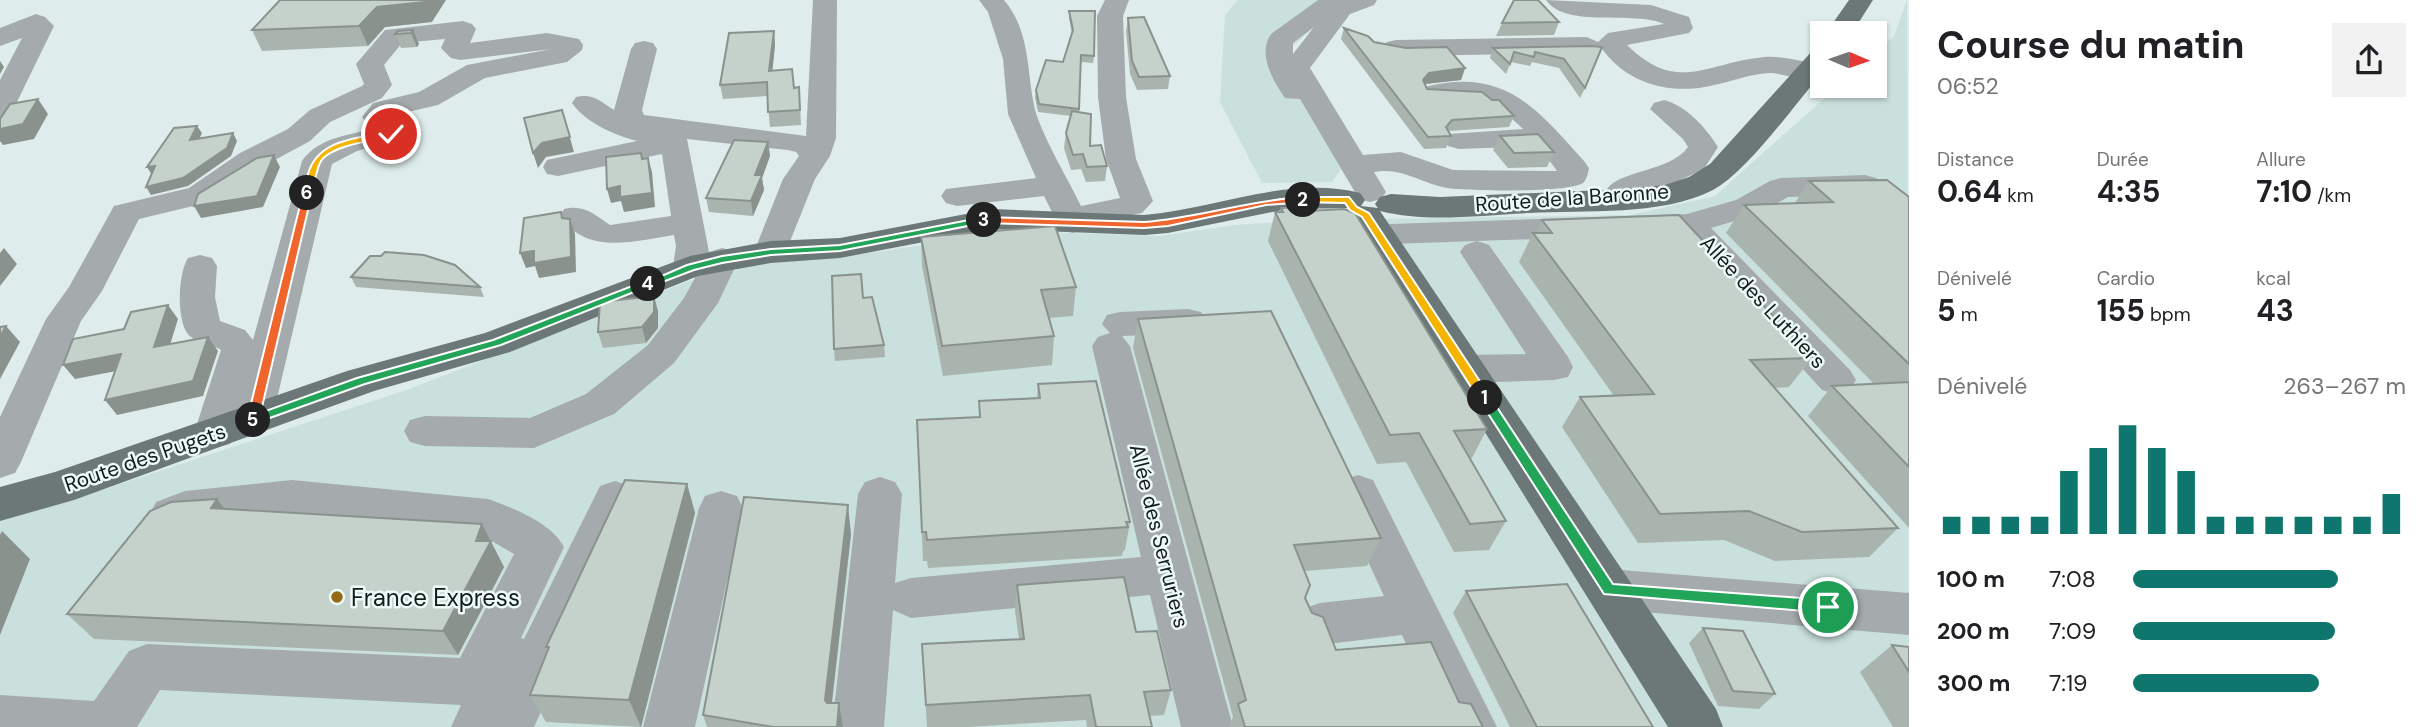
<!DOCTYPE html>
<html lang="fr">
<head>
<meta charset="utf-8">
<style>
	:root { --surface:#fff; --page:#f2f2f2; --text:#202124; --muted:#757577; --accent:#0f766e }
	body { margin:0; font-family:"DM Sans",sans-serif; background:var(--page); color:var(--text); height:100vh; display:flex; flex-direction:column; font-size:26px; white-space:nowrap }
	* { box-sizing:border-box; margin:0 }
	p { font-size:23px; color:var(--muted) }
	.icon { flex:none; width:38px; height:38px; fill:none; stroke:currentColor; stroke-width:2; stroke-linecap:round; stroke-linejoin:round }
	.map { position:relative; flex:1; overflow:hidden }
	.details { display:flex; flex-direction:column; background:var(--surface); width:525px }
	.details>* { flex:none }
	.needle { width:46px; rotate:92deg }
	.buttons { position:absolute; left:1810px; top:21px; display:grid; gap:14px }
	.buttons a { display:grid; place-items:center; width:77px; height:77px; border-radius:0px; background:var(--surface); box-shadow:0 2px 5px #0004; font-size:35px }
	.pin { position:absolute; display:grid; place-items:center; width:60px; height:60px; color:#fff; margin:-30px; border:4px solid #fff; border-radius:50%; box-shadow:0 2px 7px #0007 }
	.km { position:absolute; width:35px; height:35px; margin:-18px; border-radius:50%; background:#222; color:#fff; font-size:19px; line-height:35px; text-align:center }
	.round { display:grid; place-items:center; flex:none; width:74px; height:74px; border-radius:0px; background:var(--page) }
	.overview { display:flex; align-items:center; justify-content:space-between; height:119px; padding:0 28px }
	h1 { font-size:38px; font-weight:700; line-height:52px }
	.figures { display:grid; grid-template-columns:repeat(3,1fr); gap:10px; height:119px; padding:7px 28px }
	.figures div { display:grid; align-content:center }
	.figures b { font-size:30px; font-weight:700 }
	.figures small { font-size:19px; font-weight:400 }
	.figures p { font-size:19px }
	.chart { height:196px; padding:14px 28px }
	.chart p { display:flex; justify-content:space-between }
	.chart svg { width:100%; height:126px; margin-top:7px; stroke:var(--accent); stroke-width:6 }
	ul { padding:0 28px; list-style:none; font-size:23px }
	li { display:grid; grid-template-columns:112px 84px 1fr; align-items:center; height:52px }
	li i { height:18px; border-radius:9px; background:var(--accent) }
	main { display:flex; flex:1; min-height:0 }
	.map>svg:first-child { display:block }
</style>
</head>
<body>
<main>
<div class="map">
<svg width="1909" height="727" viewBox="0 0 1909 727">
	<rect width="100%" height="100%" fill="#deedeb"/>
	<path fill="#c9e0dd" d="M 1238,0 L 1344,0 L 1285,53 L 1343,166 L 1332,182 L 1262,183 L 1220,102 L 1225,15 Z
		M 1907,0 L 1909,727 L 0,727 L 0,515 L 105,489 L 409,389 L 689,281 L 754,265 L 876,252 L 1017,231 L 1159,236 L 1235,225 L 1310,220 L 1630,215 L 1715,196 L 1838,86 L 1874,86 L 1874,54 L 1894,36 Z"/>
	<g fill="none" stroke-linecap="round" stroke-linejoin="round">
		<path fill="#a5abac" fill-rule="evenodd" d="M 813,0 L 837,0 L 836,138 L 830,156 L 815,179 L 783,259 L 771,263 L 759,259 L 754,252 L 783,179 L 799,156 L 796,152 L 788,150 L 687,139 L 709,252 L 722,248 L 734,251 L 739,259 L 718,303 L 674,363 L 614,414 L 534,448 L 425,446 L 410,442 L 404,431 L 410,420 L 425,416 L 530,418 L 586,394 L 648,345 L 684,298 L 696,276 L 678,275 L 673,267 L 676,246 L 674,235 C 634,241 587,256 560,216 L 564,209 C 584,204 594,214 610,225 L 671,216 L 662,154 L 558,176 L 547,174 L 543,167 L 547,160 L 637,141 C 614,135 586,123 572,103 L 576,97 C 593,93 600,101 614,110 L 631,49 L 635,43 L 644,41 L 653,43 L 657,49 L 642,110 L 644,115 L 806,136 Z
			M 979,0 L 1004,0 C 1032,33 1026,76 1036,113 C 1044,139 1069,181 1081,206 L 1120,198 L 1106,159 L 1098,97 L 1097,16 L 1105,0 L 1129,0 L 1123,16 L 1126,97 L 1136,159 L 1153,201 L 1142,213 L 1106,220 L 1073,233 L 1061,230 L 1044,196 L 957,206 L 946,203 L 941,196 L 946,189 L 1036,178 L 1008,114 L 1003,59 L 988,12 Z
			M 1318,0 L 1377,0 L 1374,5 L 1350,14 L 1310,68 L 1363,155 L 1401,152 L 1453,170 L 1557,171 L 1539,146 L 1459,149 L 1448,146 L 1444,140 L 1448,134 L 1523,129 C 1504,110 1486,99 1459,100 C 1447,100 1437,102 1425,99 L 1421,93 L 1425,87 C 1505,67 1536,108 1584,161 L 1589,168 C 1588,173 1587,179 1583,183 C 1569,193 1467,191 1447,188 C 1420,183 1402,167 1374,172 L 1386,192 L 1381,199 L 1370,202 L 1359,199 L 1300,99 L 1285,98 C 1273,81 1257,54 1271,34 ZM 1314,27 L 1293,54 L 1293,43 Z
			M 1546,0 L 1651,5 L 1689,17 L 1693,28 L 1689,33 L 1627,45 C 1678,95 1707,62 1765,57 C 1783,56 1803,61 1820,65 L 1822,74 C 1809,85 1785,73 1769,73 C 1749,74 1730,82 1710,86 C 1668,95 1625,83 1600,46 L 1596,51 L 1587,53 L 1396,56 L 1387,54 L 1383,48 L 1387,42 L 1396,40 L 1587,37 L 1598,42 L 1608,33 L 1664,24 C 1634,10 1566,29 1546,0 Z
			M 36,14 L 45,17 L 54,26 L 14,108 L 10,114 L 0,117 L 0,80 L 22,38 L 0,46 L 0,28 Z
			M 463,21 L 472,24 L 476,29 L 470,43 L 547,33 L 579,39 L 583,45 L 582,50 L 567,62 L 485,78 L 438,105 L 399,114 C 408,117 414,118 417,128 L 412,134 L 357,151 L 332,164 L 272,420 L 266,431 L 252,435 L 237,429 L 230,444 L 215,448 L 200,444 L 194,433 L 221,350 C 212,344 199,344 191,337 C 175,325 178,273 188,258 L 200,255 L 212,258 L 217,266 L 215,297 L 220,321 L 245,330 L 253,340 L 302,161 C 319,136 353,135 379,127 L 367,123 L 362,117 L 373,103 L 419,92 L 467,65 L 551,49 L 460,60 L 451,58 L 441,48 L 445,39 L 402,43 L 384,65 L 392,85 L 382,98 L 330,122 L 310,141 L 262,167 L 210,202 L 139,219 L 102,291 L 81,321 L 21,462 L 15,473 L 0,478 L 0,417 L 46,319 L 69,287 L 114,206 L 189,188 L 240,153 L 288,129 L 310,110 L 362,86 L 364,84 L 356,64 L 385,30 Z
			M 1664,100 C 1687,106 1706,128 1718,147 L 1704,169 L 1665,187 L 1640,194 L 1642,199 L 1637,206 L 1626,209 L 1615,206 L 1607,189 C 1620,170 1670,172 1688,147 L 1683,139 L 1650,109 L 1654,103 Z
			M 1865,175 L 1876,178 L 1909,205 L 1909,231 L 1897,228 L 1857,195 L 1788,197 L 1758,214 L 1711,228 L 1850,370 L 1856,380 L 1850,390 L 1836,394 L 1822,390 L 1680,234 L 1391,244 L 1379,241 L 1374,234 L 1379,227 L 1391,224 L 1687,214 L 1736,200 L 1770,181 L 1781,178 Z
			M 1477,241 L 1489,245 L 1568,357 L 1573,367 L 1568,377 L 1554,380 L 1466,383 L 1452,379 L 1447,369 L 1452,359 L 1466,355 L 1526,354 L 1460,252 L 1465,245 Z
			M 1188,309 L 1201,312 L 1206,321 L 1201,330 L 1188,333 L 1122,336 L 1130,346 L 1233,727 L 1181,727 L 1150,595 L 911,618 L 893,610 L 884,727 L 832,727 L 858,494 L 865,482 L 880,477 L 895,482 L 902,494 L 895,583 L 911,578 L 1141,557 L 1092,346 L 1098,337 L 1110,333 L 1102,324 L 1107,315 L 1120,312 Z
			M 1358,475 L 1373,480 L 1497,727 L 1444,727 L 1402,635 L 1320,645 L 1303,639 L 1296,624 L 1303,609 L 1320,603 L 1384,596 L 1336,492 L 1343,480 Z
			M 292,480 L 488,499 C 513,508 552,523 564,547 L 521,638 L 524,639 L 600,486 L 615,481 L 630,486 L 637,498 L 534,727 L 451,727 L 461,705 L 160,690 L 137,727 L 0,727 L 0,695 L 94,701 L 129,651 L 147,644 L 460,658 L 514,554 L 480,534 L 292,514 L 191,525 L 172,532 L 156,526 L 150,514 L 156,502 L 185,491 Z
			M 721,491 L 737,496 L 743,508 L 695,727 L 643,727 L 699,508 L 705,496 Z
			M 1609,569 L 1909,593 L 1909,635 L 1609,609 L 1592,603 L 1585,589 L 1592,575 Z"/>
		<path fill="#6c7778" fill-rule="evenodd" d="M 1849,0 L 1873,0 L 1852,33 L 1826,33 Z
			M 1822,48 L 1822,73 C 1795,104 1747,172 1713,190 C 1663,216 1584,210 1529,213 C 1480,215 1427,223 1380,211 L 1716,709 L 1723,727 L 1668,727 L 1350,215 L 1354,208 L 1287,209 L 1168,233 L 1144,235 L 992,229 L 840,258 L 771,263 L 698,276 L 510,352 L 374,391 L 74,500 L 0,521 L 0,487 L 55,472 L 347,371 L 485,333 L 690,256 L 771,241 L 840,238 L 992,209 L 1144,215 C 1215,209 1289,175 1360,193 L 1365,200 L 1361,206 L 1378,208 L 1375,204 L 1380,197 L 1391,194 L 1440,197 L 1626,189 L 1665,185 L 1689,177 L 1710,164 L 1813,50 Z"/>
	</g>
	<path fill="#a9b4af" d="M 1069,11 L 1094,56 L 1093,63 L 1081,62 L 1079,112 L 1090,146 L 1107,166 L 1105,181 L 1086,182 L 1081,169 L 1071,170 L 1064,148 L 1066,133 L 1071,116 L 1038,112 L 1035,98 L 1036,90 L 1063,62 L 1072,34 L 1069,18 Z
		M 1128,18 L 1170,76 L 1168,89 L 1137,90 L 1130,74 L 1126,31 Z
		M 432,22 L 385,27 L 368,46 L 262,51 L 252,30 Z
		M 1559,22 L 1554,35 L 1496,36 L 1502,23 Z
		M 1344,28 L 1374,42 L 1465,68 L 1461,80 L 1425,84 L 1427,89 L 1514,116 L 1509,127 L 1449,131 L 1451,136 L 1446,148 L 1424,149 L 1341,39 Z
		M 413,30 L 419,44 L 417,47 L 401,48 L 395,34 Z
		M 774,31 L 775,45 L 772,70 L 794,88 L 800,102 L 801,125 L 770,127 L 767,96 L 723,99 L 720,85 Z
		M 1591,46 L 1585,88 L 1580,98 L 1559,68 L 1532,62 L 1530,66 L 1511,62 L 1506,74 L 1490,58 L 1493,48 Z
		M 1500,136 L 1554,152 L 1547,167 L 1508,168 L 1493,150 Z
		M 768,142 L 770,156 L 762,178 L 764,190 L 753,216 L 709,212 L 706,198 Z
		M 1809,181 L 1909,197 L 1909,528 L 1808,416 L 1832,386 L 1874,384 L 1726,233 L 1744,205 L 1795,203 Z
		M 1281,208 L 1487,429 L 1472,458 L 1470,458 L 1506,521 L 1489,550 L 1454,552 L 1406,462 L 1377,464 L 1268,241 L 1275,212 L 1280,212 Z
		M 1542,220 L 1812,358 L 1789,387 L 1774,388 L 1898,528 L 1869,557 L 1775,561 L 1724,540 L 1638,543 L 1562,427 L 1580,397 L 1614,396 L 1519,262 L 1533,233 L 1536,233 Z
		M 921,237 L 1076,287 L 1073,316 L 1049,318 L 1054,336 L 1052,365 L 943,376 L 922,266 Z
		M 351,277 L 480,287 L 484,297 L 356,287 Z
		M 863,298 L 884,345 L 885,357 L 835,361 L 834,349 Z
		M 658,311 L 658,328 L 646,343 L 603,348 L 598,332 Z
		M 1138,319 L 1381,538 L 1367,566 L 1305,571 L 1305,598 L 1312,613 L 1336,650 L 1459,702 L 1483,727 L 1229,727 L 1233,717 L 1133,348 Z
		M 1038,384 L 1130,522 L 1125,550 L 1123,551 L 1122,556 L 928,568 L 927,561 L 923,561 L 917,420 L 979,417 L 979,401 L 1037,398 Z
		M 687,484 L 695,513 L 641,727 L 546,722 L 530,695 L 548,650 L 546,647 Z
		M 217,499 L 225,509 L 490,541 L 504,567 L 458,655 L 94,639 L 67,614 Z
		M 851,534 L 832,703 L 839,703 L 843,727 L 707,727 L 703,715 Z
		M 1017,585 L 1136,632 L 1171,690 L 1164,715 L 1149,716 L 1152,727 L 1087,727 L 1086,720 L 967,727 L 927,727 L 922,644 L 1019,639 L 1015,611 Z
		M 1466,591 L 1653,727 L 1510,727 L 1453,613 Z
		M 1703,628 L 1775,694 L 1759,709 L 1718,706 L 1689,643 Z
		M 1892,645 L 1909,647 L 1909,727 L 1893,727 L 1860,672 Z"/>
	<path fill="#8a928e" d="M 426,0 L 446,0 L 432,22 L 385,27 L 368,46 L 359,26 L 377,7 Z
		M 413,30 L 419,44 L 417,47 L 411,33 Z
		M 774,31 L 775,45 L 771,85 L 769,71 Z
		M 0,61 L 4,67 L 0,74 Z
		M 1465,68 L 1461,80 L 1425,84 L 1423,80 L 1429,73 Z
		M 38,99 L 48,114 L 34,139 L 3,145 L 0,141 L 0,129 Z
		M 562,110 L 574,152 L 546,157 L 538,168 L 533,153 Z
		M 197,126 L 202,133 L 195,148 L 190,140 Z
		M 233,133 L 237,141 L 231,156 L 188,186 L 151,195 L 146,187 Z
		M 768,142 L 770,156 L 762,178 L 764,190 L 753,216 L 751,201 L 755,175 Z
		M 274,155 L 280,167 L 263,207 L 201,218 L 194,206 Z
		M 648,158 L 652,172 L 655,207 L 624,212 L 621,201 L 611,203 L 607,189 L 620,186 Z
		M 155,166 L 152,175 L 147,167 Z
		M 570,219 L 575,234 L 576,272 L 539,278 L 535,266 L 526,268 L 520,253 Z
		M 4,248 L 17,264 L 0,286 L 0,253 Z
		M 654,296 L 658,311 L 658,328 L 646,343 L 642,327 Z
		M 168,305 L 178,319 L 165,361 L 154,347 Z
		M 6,326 L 20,342 L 0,379 L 0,337 Z
		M 208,337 L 218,351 L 203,396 L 117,415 L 105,400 Z
		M 121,354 L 132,368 L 75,379 L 63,365 Z
		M 687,484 L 695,513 L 641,727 L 629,700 Z
		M 217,499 L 237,525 L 211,508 Z
		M 848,505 L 851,534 L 829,727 L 825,700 Z
		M 482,524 L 504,567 L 458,655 L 443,631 Z
		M 2,531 L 30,559 L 0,635 L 0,535 Z
		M 839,703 L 843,727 L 837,727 Z"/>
	<path fill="#c5d1cb" stroke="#8a928e" stroke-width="2" d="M 280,0 L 426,0 L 425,2 L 377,7 L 359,26 L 252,30 Z
		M 1514,0 L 1538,0 L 1559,22 L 1502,23 Z
		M 1069,11 L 1095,11 L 1094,56 L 1081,55 L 1079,109 L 1039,104 L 1036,90 L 1046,60 L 1063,62 L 1073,30 Z
		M 1144,17 L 1170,76 L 1139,77 L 1132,61 L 1128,18 Z
		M 1344,28 L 1368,36 L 1374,42 L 1406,48 L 1447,47 L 1465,68 L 1429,73 L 1423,80 L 1427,89 L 1482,92 L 1492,100 L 1499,100 L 1514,116 L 1452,120 L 1446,127 L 1451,136 L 1428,137 Z
		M 413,30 L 411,33 L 395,34 L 398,31 Z
		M 774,31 L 769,71 L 792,69 L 794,88 L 799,87 L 800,110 L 768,112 L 767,82 L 720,85 L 729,33 Z
		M 1591,46 L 1602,47 L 1585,88 L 1564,59 L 1535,52 L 1534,57 L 1514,52 L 1510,64 L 1493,48 Z
		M 38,99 L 23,124 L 0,129 L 0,119 L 10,104 Z
		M 562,110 L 570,137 L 542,143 L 533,153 L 524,118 Z
		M 1072,111 L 1091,114 L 1090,146 L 1101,145 L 1107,166 L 1087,167 L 1083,154 L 1073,155 L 1066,133 Z
		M 197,126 L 190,140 L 233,133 L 227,148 L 183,178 L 146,187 L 155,166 L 147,167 L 174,128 Z
		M 1538,134 L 1554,152 L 1514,153 L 1500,136 Z
		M 734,140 L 768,142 L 755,175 L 762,175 L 751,201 L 706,198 Z
		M 641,153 L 642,159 L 648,158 L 652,193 L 620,197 L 620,186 L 607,189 L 606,157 Z
		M 274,155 L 257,196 L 194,206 L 198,194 L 257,158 Z
		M 1887,180 L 1909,197 L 1909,364 L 1744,205 L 1833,202 L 1809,181 Z
		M 1305,207 L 1308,211 L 1344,209 L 1355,213 L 1487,429 L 1454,431 L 1506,521 L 1470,524 L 1419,433 L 1390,435 L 1275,212 L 1283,212 L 1281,208 Z
		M 561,212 L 562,218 L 570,219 L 571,257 L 534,263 L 534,251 L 520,253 L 524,218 Z
		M 1679,215 L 1812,358 L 1750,360 L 1898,528 L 1802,532 L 1749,511 L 1660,514 L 1580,397 L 1654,394 L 1533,233 L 1552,233 L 1542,220 Z
		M 1055,226 L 1076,287 L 1041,290 L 1054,336 L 942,346 L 921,237 Z
		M 385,252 L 424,255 L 455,265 L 480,287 L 351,277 L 370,256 L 381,256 Z
		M 861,274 L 863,298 L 872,297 L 884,345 L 834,349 L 832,276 Z
		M 654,296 L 654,312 L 642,327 L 598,332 L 600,302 Z
		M 168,305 L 154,347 L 208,337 L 193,381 L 105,400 L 121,354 L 63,365 L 73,339 L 124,329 L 131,312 Z
		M 1271,311 L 1381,538 L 1294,545 L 1310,585 L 1305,598 L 1312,613 L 1323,617 L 1336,650 L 1431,642 L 1459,702 L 1471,704 L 1483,727 L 1245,727 L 1238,704 L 1246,700 L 1138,319 Z
		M 6,326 L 0,337 L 0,327 Z
		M 1096,381 L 1130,522 L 1126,522 L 1128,527 L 927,540 L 926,532 L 922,532 L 917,420 L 980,417 L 979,401 L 1040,398 L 1038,384 Z
		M 1909,382 L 1909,467 L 1832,386 Z
		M 625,480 L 687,484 L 629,700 L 530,695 L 549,647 L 546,647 Z
		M 744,497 L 848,505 L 825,700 L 827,703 L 839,703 L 837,727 L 773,727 L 703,715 Z
		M 217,499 L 211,508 L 482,524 L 476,541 L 491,541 L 443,631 L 67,614 L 150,511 L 171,502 Z
		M 1124,577 L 1136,632 L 1157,631 L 1171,690 L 1144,692 L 1152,727 L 1096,727 L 1090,695 L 926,705 L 922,644 L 1024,639 L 1017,585 Z
		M 1567,584 L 1653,727 L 1537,727 L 1466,591 Z
		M 1703,628 L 1743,631 L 1775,694 L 1733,691 Z
		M 1892,645 L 1909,647 L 1909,672 Z"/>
	<path fill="#22a559" stroke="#fff" stroke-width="2" d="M 1485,393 L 1489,395 L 1613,584 L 1828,600 L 1833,602 L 1833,611 L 1828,613 L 1604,594 L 1480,401 L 1480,395 Z"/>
	<path fill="#f5b400" stroke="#fff" stroke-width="2" d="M 1303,197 L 1349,197 L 1357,207 L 1369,213 L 1489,395 L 1489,401 L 1480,401 L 1362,217 L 1350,210 L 1345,203 L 1299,202 L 1299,198 Z"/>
	<path fill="#f0652b" stroke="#fff" stroke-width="2" d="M 1303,197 L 1306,198 L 1306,202 L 1266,205 L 1168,226 L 1144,228 L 984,223 L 980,220 L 984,217 L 1144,222 C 1198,218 1249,200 1303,197 Z"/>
	<path fill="#22a559" stroke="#fff" stroke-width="2" d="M 984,217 L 989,220 L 988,222 L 840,251 L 771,255 L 722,263 L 694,270 L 652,286 L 643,284 L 687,265 L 722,256 L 771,249 L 840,245 Z"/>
	<path fill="#22a559" stroke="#fff" stroke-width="2" d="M 645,281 L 654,284 L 501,345 L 365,384 L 253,424 L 247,420 L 249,417 L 357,378 L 493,340 Z"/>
	<path fill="#f0652b" stroke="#fff" stroke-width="2" d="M 307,190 L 312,193 L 259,420 L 253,424 L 247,420 L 303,193 Z"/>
	<path fill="#f5b400" stroke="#fff" stroke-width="2" d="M 391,131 L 394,132 L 394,136 C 376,140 331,145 321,161 C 316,169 315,184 312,193 L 304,195 C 303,189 306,181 308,174 C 318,138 359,139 391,131 Z"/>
	<circle fill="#956815" stroke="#ecfaf8" stroke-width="2.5" cx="337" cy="597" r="7"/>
	<g text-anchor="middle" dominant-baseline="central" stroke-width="5" stroke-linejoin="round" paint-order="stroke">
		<g font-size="21" fill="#161b1b" stroke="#ecfaf8">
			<text transform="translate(1572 198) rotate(-4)">Route de la Baronne</text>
			<text transform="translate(1763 302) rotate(47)">Allée des Luthiers</text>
			<text transform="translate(145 458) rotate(-19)">Route des Pugets</text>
			<text transform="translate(1159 536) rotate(76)">Allée des Serruriers</text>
		</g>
		<g font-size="24" fill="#161b1b" stroke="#ecfaf8" text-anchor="start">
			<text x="351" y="597">France Express</text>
		</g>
	</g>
</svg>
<div class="buttons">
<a><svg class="needle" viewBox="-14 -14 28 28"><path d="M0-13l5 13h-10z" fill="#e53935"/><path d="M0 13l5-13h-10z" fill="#757577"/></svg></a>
</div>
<div class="pin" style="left:1828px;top:607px;background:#1e9e55"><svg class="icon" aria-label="arrive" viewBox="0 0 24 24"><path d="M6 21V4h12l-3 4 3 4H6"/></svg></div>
<div class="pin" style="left:391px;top:134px;background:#d93025"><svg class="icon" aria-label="check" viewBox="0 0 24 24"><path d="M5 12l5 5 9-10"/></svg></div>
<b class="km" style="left:1485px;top:398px">1</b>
<b class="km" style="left:1303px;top:200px">2</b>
<b class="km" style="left:984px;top:220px">3</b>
<b class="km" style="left:648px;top:284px">4</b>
<b class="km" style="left:253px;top:420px">5</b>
<b class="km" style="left:307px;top:193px">6</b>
</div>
<section class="details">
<div class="overview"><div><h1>Course du matin</h1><p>06:52</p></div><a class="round"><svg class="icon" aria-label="share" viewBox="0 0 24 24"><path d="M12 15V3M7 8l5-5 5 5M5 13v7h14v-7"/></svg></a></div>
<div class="figures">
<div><p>Distance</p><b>0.64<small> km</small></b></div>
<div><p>Durée</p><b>4:35</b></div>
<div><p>Allure</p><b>7:10<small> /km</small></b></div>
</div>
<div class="figures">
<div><p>Dénivelé</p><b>5<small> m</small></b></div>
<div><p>Cardio</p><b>155<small> bpm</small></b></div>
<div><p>kcal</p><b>43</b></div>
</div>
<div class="chart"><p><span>Dénivelé</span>263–267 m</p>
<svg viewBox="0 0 160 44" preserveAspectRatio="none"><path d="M5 44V38M15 44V38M25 44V38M35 44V38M45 44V22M55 44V14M65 44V6M75 44V14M85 44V22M95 44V38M105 44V38M115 44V38M125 44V38M135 44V38M145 44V38M155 44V30"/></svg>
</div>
<ul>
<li><b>100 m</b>7:08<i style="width:75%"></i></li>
<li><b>200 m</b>7:09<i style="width:74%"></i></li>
<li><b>300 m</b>7:19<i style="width:68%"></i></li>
</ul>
</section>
</main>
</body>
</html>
